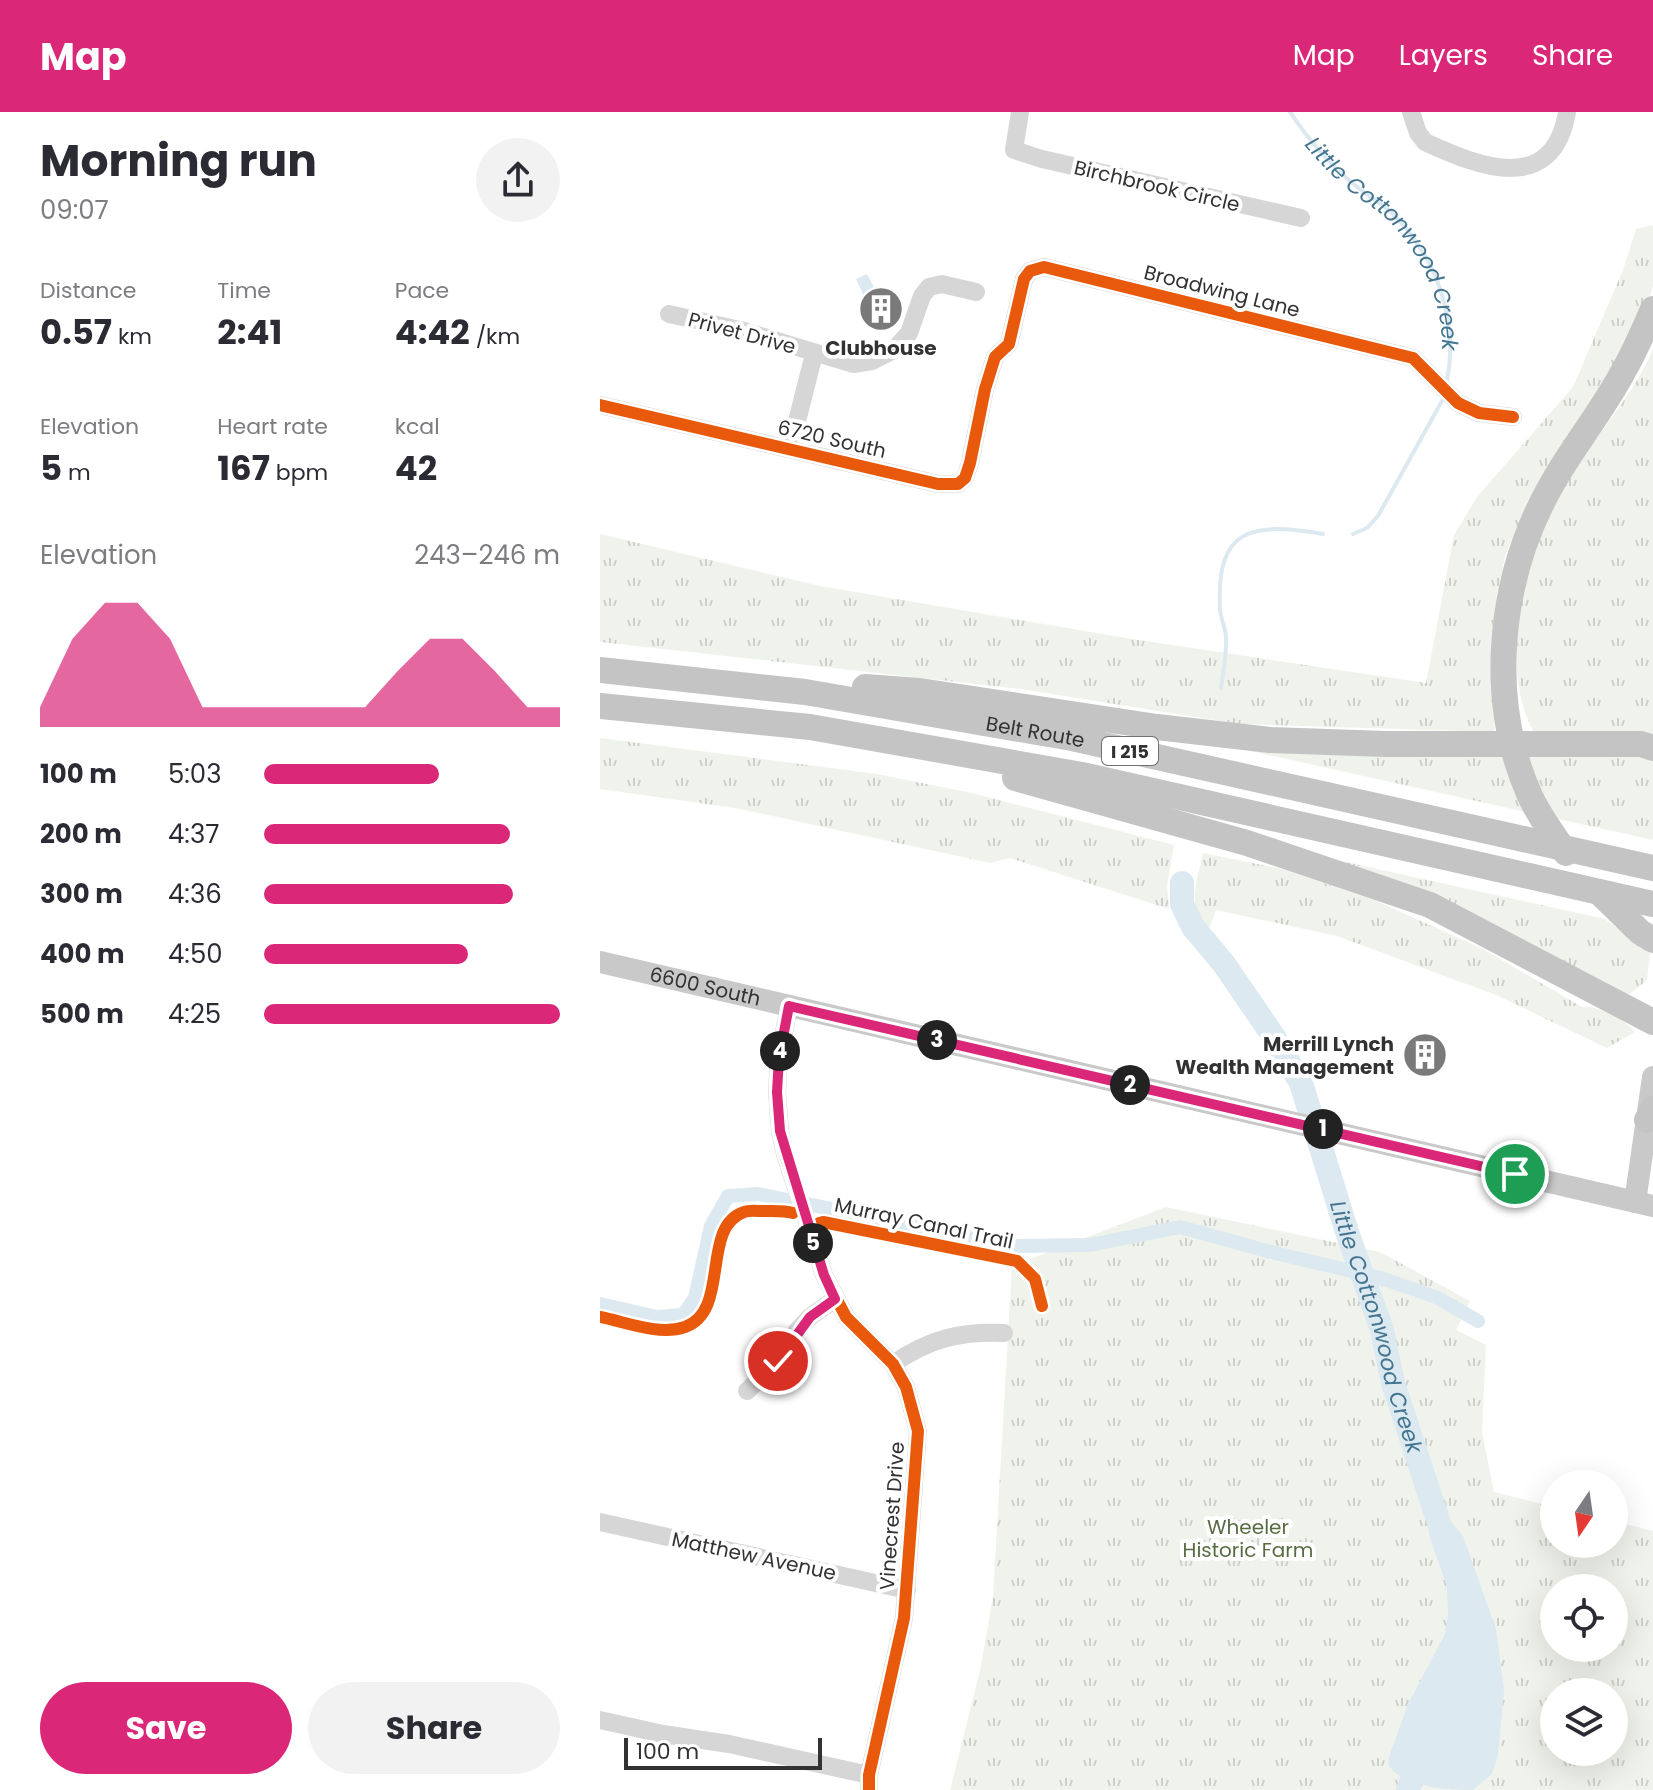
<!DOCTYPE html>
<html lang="en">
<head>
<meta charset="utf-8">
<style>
	:root { --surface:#fff; --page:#f2f2f3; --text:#2b2b33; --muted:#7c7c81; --accent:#db2777 }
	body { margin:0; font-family:Poppins,sans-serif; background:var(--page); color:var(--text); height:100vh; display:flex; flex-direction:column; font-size:30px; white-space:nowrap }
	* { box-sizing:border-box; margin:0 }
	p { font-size:26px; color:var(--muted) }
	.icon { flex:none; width:44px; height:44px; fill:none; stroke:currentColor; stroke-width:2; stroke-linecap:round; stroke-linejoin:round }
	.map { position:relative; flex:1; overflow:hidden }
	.sheet { display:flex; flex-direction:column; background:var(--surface); width:600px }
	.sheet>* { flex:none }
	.needle { width:52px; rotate:193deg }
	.fabs { position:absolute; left:940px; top:1358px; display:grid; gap:16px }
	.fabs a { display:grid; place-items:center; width:88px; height:88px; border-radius:50%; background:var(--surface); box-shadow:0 8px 32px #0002; font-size:40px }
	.scale { position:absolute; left:24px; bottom:20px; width:198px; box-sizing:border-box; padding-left:8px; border:4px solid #323232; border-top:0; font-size:22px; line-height:28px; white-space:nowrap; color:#323232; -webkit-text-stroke:6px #fff; paint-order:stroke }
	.pin { position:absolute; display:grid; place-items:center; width:68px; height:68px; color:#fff; margin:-34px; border:4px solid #fff; border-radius:50%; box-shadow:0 2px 8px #0007 }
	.km { position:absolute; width:40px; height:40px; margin:-20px; border-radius:50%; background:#222; color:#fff; font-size:22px; line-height:40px; text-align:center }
	.round { display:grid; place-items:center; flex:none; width:84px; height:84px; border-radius:42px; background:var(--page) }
	.head { display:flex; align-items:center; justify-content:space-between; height:136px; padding:0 40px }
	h1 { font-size:44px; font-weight:700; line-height:60px }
	.stats { display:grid; grid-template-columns:repeat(3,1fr); gap:12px; height:136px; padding:8px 40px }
	.stats div { display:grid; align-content:center }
	.stats b { font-size:34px; font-weight:700 }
	.stats small { font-size:22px; font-weight:400 }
	.stats p { font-size:22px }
	.chart { height:224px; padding:16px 40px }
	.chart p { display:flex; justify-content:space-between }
	.chart svg { width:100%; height:144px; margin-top:8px; fill:var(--accent); opacity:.7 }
	.primary-button { display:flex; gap:16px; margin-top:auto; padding:16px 40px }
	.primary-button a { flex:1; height:92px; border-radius:48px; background:var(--accent); color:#fff; font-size:32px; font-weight:700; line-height:92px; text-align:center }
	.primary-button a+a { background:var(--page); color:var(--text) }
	ul { padding:0 40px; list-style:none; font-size:26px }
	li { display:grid; grid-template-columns:128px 96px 1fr; align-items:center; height:60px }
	li i { height:20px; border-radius:10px; background:var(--accent) }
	header { display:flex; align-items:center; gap:48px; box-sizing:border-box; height:112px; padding:0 40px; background:var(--accent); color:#fff }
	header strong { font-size:38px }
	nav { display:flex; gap:44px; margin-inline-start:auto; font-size:28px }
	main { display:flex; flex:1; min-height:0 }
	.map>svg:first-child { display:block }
</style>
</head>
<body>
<header>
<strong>Map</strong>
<nav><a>Map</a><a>Layers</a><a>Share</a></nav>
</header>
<main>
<section class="sheet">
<div class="head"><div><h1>Morning run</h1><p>09:07</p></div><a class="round"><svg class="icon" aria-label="share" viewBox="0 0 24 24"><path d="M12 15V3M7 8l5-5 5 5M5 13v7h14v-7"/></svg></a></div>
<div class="stats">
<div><p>Distance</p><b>0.57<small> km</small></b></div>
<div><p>Time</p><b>2:41</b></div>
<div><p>Pace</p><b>4:42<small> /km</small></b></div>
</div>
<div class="stats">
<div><p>Elevation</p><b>5<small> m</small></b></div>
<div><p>Heart rate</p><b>167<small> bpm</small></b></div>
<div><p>kcal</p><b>42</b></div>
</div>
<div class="chart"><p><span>Elevation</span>243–246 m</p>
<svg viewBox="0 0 160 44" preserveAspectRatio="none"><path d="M0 44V38L10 17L20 6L30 6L40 17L50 38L60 38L70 38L80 38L90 38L100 38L110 27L120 17L130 17L140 27L150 38L160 38V44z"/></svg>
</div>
<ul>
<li><b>100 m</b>5:03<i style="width:59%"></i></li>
<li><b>200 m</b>4:37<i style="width:83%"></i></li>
<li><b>300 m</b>4:36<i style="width:84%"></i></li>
<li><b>400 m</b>4:50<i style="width:69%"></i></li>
<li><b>500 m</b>4:25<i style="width:100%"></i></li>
</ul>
<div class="primary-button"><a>Save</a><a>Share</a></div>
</section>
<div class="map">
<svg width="1053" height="1678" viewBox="0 0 1053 1678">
	<defs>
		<pattern id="grass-tufts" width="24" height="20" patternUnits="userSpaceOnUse" patternTransform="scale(2)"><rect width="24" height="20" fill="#f0f3ec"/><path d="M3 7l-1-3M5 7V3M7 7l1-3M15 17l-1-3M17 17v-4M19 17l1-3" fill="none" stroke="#ced1cb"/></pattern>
	</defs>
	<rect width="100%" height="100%" fill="#fff"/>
	<path fill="url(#grass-tufts)" fill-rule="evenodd" d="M 1053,113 L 1053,174 L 1045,199 L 1009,269 L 929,387 L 906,441 L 897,482 L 891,528 L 891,571 L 895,620 L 639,612 L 421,577 L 0,530 L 0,422 L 220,474 L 532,527 L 826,571 L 854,423 L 877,385 L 973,275 L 1023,158 L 1036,117 Z
		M 1053,237 L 1053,623 L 938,627 C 917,594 915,558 918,521 C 923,461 943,405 977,355 C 1002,316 1035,280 1053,237 Z
		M 0,626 L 277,662 L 367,680 L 574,733 L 567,773 L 569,797 L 410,746 L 390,751 L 135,696 L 0,677 Z
		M 628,634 L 1053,642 L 1053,728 Z
		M 603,741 L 682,757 L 774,788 L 881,836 L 982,895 C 1000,894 1023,906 1035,920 L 1007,936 L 896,883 L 737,824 L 616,798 L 608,820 C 586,796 597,770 603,741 Z
		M 714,743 L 1005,807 L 1050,842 L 1047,868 L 1030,882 L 1023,884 Z
		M 566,1095 L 780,1140 L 870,1189 L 856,1218 L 886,1233 L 882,1320 L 894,1380 L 954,1395 L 954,1432 L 1014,1432 L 1014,1409 L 1053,1419 L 1053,1678 L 350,1678 L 381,1554 L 393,1484 L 412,1154 ZM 954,1476 L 1014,1476 L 1014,1536 L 954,1536 ZM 954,1580 L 1014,1580 L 1014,1640 L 954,1640 Z"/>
	<path fill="#dce9f0" d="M 267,162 L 279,185 L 267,191 L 256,167 Z
		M 829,1383 L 863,1424 L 896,1517 L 904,1578 L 898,1643 L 892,1662 L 873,1678 C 849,1678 802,1676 788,1652 L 789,1645 L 808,1592 L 845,1522 L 848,1502 L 847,1475 L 829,1423 Z"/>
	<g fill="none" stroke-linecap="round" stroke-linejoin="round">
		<g stroke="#dce9f0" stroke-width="4">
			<path id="s1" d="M 690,0 C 708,27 730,53 756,74 C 767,83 780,90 791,100 C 836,144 859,207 847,269"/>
			<path d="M 753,422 L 767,416 L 778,404 L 842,289"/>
			<path d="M 621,576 C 623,560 627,542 626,526 C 626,516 620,506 620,496 C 616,415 652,410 723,422"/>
		</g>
		<path stroke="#dce9f0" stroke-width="14" d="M 0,1192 L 57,1205 L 83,1203 L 95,1186 L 111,1114 L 128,1084 L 158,1082 L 414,1134 L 490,1133 L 580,1115 L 675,1141 L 781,1166 L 836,1185 L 878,1209"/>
		<g stroke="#dce9f0" stroke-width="24">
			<path id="s2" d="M 582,771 L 582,792 L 593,815 L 624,852 L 674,925 L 701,971 L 747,1120 L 782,1218 L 793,1271 L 840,1414"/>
			<path d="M 808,1678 L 822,1641"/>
		</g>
		<path stroke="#d6d6d6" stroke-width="18" d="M 420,0 L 414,38 L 442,47 L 701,106
			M 811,0 L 818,21 L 825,30 C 879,55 953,84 967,0
			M 69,202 L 144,219 L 253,252 L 272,249 L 294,238 L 309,221 L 322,184 L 329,175 L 342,172 L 376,180
			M 0,293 L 338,372 L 358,372 L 365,366 L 370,351 L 385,277 L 395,245 L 409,232 L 424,167 L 430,159 L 444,155 L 813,246 L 858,291 L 879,301 L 913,305
			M 190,337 L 214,242
			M 189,894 L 179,946 L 177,980 L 180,1019 L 185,1042 L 224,1163 L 246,1205 L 293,1252 L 306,1275 L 318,1319 L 304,1506 L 269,1663 L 269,1678
			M 293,1252 C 328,1227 361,1219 404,1221
			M 147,1279 L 178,1249 L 196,1220 L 210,1205 L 235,1187
			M 0,1410 L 307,1478
			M 0,1608 L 63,1622 L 129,1632 L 269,1663"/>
		<g stroke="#c9c9c9" stroke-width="22">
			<path id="s3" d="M 0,850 L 1053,1094"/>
			<path d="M 1035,1090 L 1053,965"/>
		</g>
		<g stroke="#c4c4c4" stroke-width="26">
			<path id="s4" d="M 0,558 L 205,580 L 472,626 L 1053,756"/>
			<path d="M 265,575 L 320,579 L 557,615 L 670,628 L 786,632 L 1041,632 L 1053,636"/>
			<path d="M 0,594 L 210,615 L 482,663 L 1053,792"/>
			<path d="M 415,666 L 647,731 L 830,793 L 1053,910"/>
			<path d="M 966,741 C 953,723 940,705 930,684 C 886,586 899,464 952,372 C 974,333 1003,298 1024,258 C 1035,239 1044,218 1053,197"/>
			<path d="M 999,780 L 1040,820 L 1053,828"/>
			<path d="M 1047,1008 L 1053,997"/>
		</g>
		<g stroke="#fff" stroke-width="17">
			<path id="cycleway" d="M 0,293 L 338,372 L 358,372 L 365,366 L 370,351 L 385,277 L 395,245 L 409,232 L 424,167 L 430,159 L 444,155 L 813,246 L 858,291 L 879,301 L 913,305
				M 189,894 L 179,946 L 177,980 L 180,1019 L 185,1042 L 224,1163 L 246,1205 L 293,1252 L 306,1275 L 318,1319 L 304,1506 L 269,1663 L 269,1678
				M 219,1111 L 223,1110 L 417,1149 L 435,1167 L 442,1194
				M 0,1205 C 26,1210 59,1224 85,1215 C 131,1199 100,1115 144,1100 C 149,1098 157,1099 162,1099 C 172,1099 183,1098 193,1101"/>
		</g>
		<use href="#cycleway" stroke="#e8590c" stroke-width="12"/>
	</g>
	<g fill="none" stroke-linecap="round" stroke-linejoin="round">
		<g stroke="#fff" stroke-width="16">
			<path id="route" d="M 178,1249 L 210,1205 L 235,1187 L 224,1163 L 180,1019 L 177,980 L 179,946 L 189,894 L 915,1062"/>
		</g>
		<use href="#route" stroke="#db2777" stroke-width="10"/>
	</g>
	<defs>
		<g id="building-disc" transform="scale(2.3)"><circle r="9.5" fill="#7a7a7a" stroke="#fff"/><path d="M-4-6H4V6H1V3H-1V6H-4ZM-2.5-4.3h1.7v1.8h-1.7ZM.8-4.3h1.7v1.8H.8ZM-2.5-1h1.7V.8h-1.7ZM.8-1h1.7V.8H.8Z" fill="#fff"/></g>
	</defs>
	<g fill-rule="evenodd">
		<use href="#building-disc" x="281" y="197"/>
		<use href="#building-disc" x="825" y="943"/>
	</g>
	<g text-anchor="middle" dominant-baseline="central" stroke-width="8" stroke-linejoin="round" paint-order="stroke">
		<rect fill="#fff" stroke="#707070" stroke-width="2" x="502" y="625" width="56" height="28" rx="6"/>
		<g font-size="18" font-weight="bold" fill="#323232">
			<text x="530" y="639">I 215</text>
		</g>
		<g font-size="20" fill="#323232" stroke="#fff">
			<text transform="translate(557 74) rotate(13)">Birchbrook Circle</text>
			<text transform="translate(622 179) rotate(14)">Broadwing Lane</text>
			<text transform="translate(142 221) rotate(15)">Privet Drive</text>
			<text transform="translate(232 327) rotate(13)">6720 South</text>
			<text stroke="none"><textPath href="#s4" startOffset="440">Belt Route</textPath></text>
			<text stroke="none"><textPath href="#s3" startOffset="108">6600 South</textPath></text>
			<text transform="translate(324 1111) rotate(12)">Murray Canal Trail</text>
			<text transform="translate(292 1404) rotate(-86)">Vinecrest Drive</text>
			<text transform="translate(154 1444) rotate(12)">Matthew Avenue</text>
		</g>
		<g font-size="20" font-weight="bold" fill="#323232" stroke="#fff">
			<text x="281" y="236">Clubhouse</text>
			<text x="794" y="932" text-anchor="end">Merrill Lynch<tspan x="794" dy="23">Wealth Management</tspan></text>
		</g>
		<g font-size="20" fill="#576c42" stroke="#fff">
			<text x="648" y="1415">Wheeler<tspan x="648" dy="23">Historic Farm</tspan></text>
		</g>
		<g font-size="22" font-style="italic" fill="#447590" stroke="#fff">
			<text stroke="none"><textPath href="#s1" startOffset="166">Little Cottonwood Creek</textPath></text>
			<text stroke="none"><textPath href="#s2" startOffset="492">Little Cottonwood Creek</textPath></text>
		</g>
	</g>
</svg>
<div class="fabs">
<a><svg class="needle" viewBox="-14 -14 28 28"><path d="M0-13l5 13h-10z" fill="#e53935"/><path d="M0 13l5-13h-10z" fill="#7c7c81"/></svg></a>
<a><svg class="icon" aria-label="locate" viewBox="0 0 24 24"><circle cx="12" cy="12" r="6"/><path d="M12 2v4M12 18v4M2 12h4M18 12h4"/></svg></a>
<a><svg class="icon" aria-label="layers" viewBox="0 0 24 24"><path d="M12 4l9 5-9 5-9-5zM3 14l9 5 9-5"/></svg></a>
</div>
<div class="scale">100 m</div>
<div class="pin" style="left:915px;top:1062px;background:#1e9e55"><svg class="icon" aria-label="arrive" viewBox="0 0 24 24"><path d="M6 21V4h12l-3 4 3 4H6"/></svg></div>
<div class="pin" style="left:178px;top:1249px;background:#d93025"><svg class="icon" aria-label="check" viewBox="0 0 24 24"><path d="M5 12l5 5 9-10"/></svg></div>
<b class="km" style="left:723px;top:1017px">1</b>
<b class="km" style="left:530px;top:973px">2</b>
<b class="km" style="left:337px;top:928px">3</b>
<b class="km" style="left:180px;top:939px">4</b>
<b class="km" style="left:213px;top:1131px">5</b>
</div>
</main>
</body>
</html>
